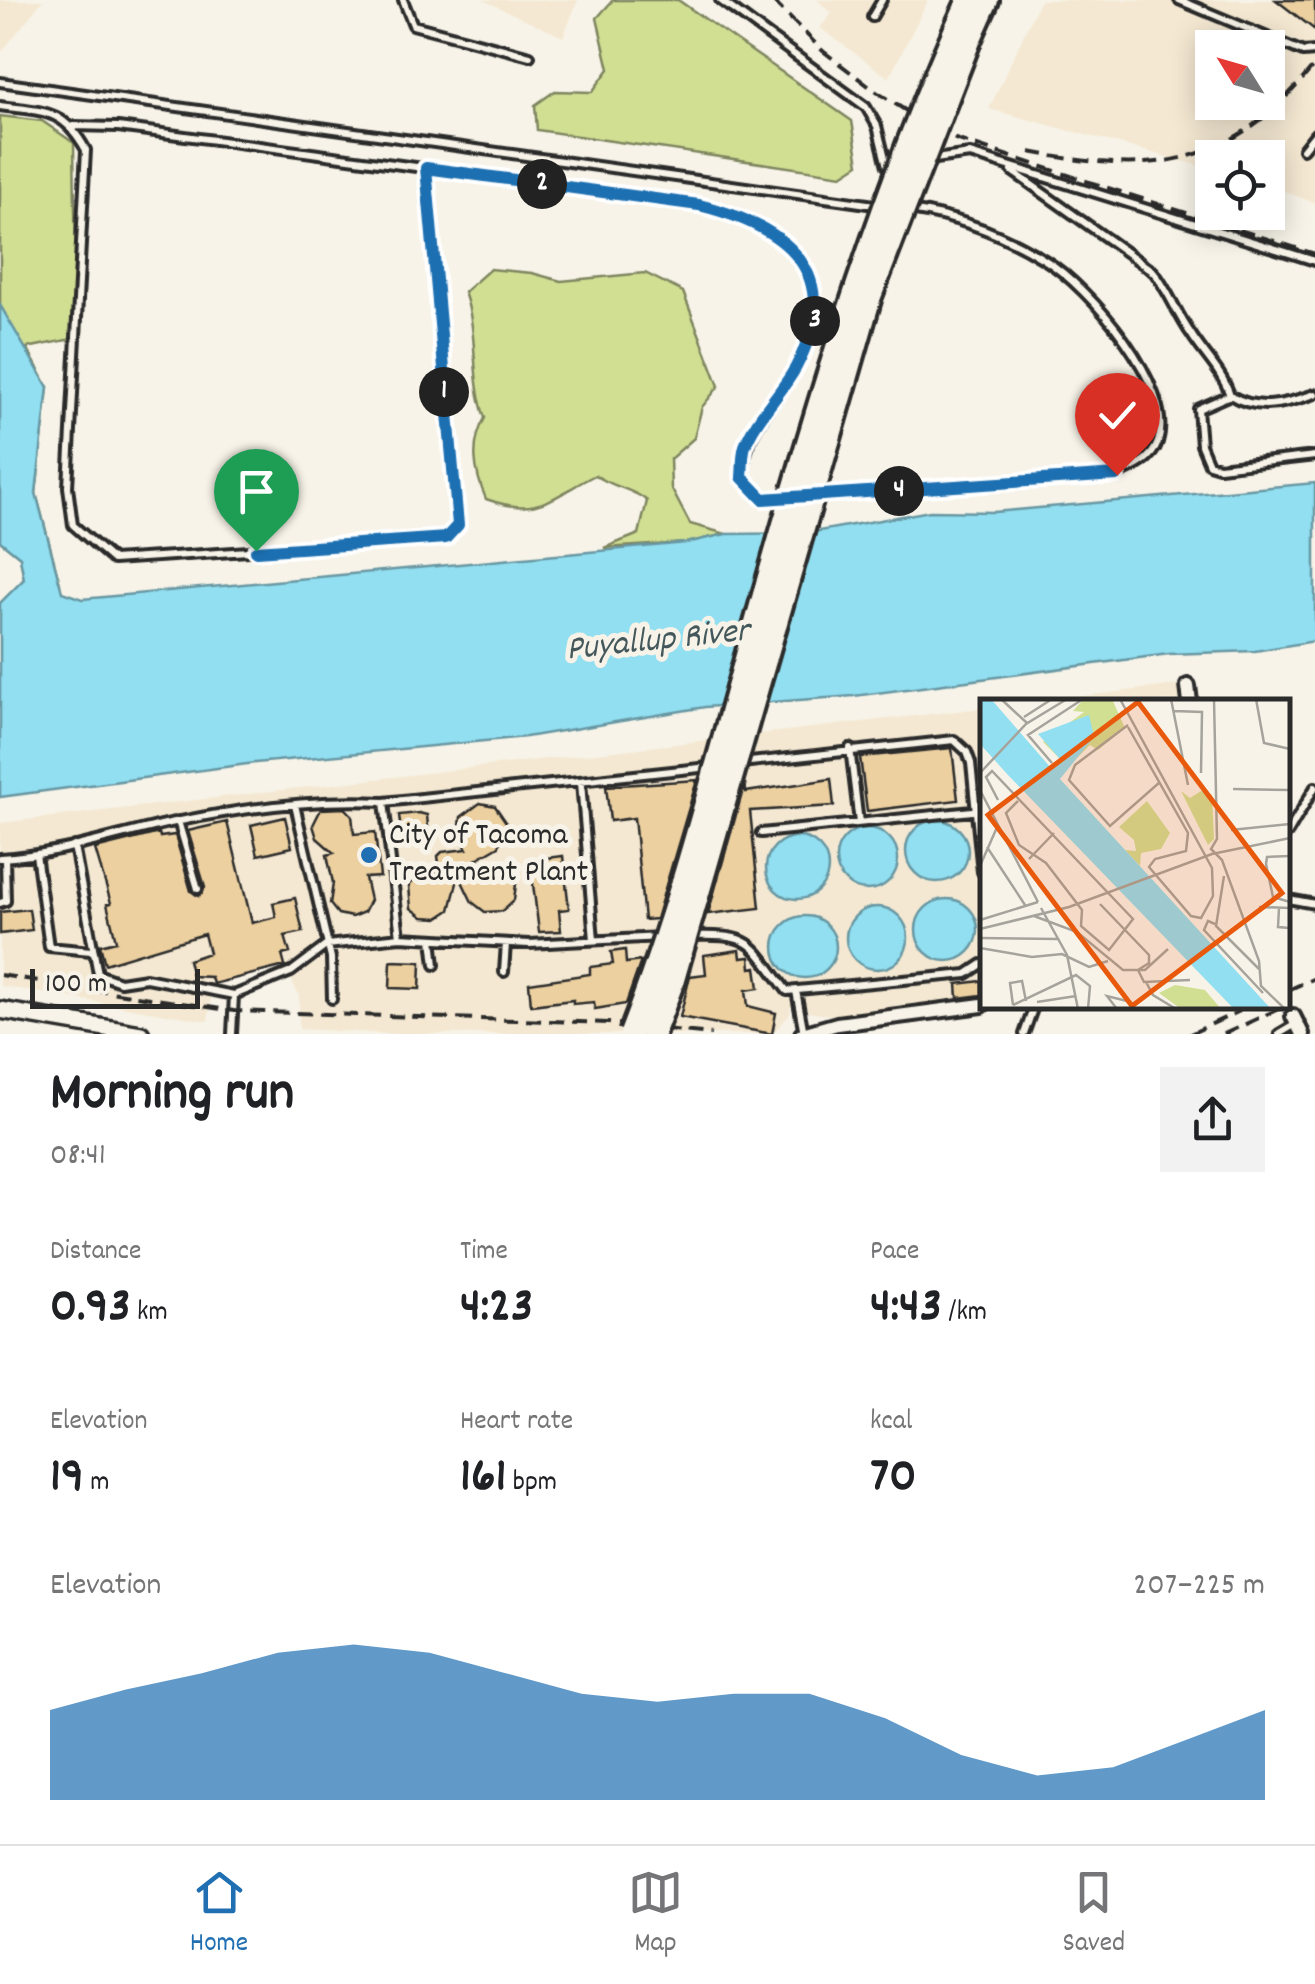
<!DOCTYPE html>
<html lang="en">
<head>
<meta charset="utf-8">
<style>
	:root { --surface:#fff; --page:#f2f2f2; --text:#202124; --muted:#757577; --line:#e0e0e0; --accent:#1f6fb2 }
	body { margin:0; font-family:Dekko,sans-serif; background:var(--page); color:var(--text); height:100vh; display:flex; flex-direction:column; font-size:38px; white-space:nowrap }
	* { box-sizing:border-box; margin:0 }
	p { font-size:32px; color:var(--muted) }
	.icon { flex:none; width:55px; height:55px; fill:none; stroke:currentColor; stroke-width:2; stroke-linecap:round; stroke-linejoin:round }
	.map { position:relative; height:1034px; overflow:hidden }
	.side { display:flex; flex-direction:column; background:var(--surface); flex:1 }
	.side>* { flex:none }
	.needle { width:65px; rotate:307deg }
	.fabs { position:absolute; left:1195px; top:30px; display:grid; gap:20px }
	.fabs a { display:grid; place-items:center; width:90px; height:90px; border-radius:0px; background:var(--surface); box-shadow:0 5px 25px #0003; font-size:50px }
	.scale { position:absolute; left:30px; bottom:25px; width:170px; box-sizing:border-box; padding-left:10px; border:5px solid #2b2b2b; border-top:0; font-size:28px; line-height:35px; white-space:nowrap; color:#2b2b2b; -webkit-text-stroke:8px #f7f3e8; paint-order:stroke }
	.pin { position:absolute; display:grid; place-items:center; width:85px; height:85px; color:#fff; margin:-102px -42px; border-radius:50% 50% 50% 0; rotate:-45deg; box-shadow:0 0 10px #0007 }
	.pin .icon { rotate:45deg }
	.km { position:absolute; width:50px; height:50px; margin:-25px; border-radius:50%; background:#222; color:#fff; font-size:28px; line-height:50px; text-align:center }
	.round { display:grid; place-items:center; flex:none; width:105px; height:105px; border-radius:0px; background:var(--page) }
	.head { display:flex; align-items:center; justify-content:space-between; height:170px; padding:0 50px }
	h1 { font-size:55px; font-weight:800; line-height:75px }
	.stats { display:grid; grid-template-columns:repeat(3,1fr); gap:15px; height:170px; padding:10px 50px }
	.stats div { display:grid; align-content:center }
	.stats b { font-size:50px; font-weight:800 }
	.stats small { font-size:28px; font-weight:400 }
	.stats p { font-size:28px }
	.chart { height:280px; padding:20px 50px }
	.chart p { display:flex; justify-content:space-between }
	.chart svg { width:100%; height:180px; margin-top:10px; fill:var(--accent); opacity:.7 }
	.tabs { display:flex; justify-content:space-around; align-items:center; height:140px; border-top:2px solid var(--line); background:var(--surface); font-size:28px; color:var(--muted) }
	.tabs a { display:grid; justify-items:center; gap:5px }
	.tabs .current { color:var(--accent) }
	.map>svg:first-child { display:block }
</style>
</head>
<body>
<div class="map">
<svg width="1315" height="1034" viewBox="0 0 1315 1034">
	<rect width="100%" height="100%" fill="#f7f3e8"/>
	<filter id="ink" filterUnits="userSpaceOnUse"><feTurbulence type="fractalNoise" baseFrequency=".01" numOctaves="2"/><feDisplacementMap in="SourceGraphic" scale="20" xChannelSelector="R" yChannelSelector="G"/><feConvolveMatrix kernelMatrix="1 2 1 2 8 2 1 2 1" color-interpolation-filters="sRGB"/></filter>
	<g filter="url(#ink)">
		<path fill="#f4e8d2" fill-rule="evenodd" d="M 0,0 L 43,0 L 0,54 Z
			M 483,0 L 578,0 L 563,37 Z
			M 817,0 L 928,0 L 889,78 L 820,28 L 832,13 Z
			M 1040,0 L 1315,0 L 1315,203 L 1268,185 L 1268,158 L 1212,158 L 1212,169 L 989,109 ZM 1212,48 L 1268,48 L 1268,102 L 1212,102 Z
			M 1178,685 L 1180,701 L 1039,701 Z
			M 982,708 L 982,1000 L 836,1016 L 808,1012 L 806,1005 L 790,1007 L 790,1014 L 772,1034 L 390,1034 L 299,1029 L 299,996 L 285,966 L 213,984 L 208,1021 L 0,986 L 0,823 Z"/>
		<path fill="#d1df93" stroke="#7e855f" stroke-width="2.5" d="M 613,0 L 678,0 L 852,121 L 859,164 L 842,175 L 537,130 L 535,105 L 555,91 L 592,92 L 609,69 L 597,18 Z
			M 0,116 L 42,121 L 74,143 L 77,338 L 27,348 L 48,387 L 36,493 L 60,584 L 13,592 L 24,579 L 20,557 L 0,541 Z
			M 490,269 L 532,273 L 561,281 L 645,273 L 683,292 L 719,386 L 702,407 L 694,438 L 670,459 L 671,488 L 690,524 L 726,534 L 686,543 L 604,548 L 639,534 L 647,501 C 634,489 614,488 595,475 C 550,498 539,518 486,499 C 474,471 470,444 485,418 C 470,376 479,333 464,292 Z"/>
		<path fill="#91dff1" stroke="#6897a2" stroke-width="2.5" d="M 0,305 L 48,387 L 36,493 L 62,592 L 82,599 L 686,543 L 726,534 L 808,533 L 930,511 L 994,512 L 1315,483 L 1315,641 L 1255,651 L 1169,654 L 854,696 L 705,707 L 526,737 L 255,763 L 0,797 L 0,603 L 24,579 L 20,557 L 0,541 Z
			M906 851a31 31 0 1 1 62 0a31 31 0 1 1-62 0Z
			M836 859a31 31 0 1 1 62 0a31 31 0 1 1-62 0Z
			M766 868a31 31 0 1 1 62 0a31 31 0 1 1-62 0Z
			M916 930a31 31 0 1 1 62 0a31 31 0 1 1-62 0Z
			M846 938a31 31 0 1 1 62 0a31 31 0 1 1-62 0Z
			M774 947a31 31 0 1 1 62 0a31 31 0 1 1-62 0Z"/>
		<path fill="#ecd0a0" stroke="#2b2b2b" stroke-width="2.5" d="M 1276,0 L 1315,0 L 1315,30 Z
			M 952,748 L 958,800 L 867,811 L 860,757 Z
			M 831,779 L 834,806 L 750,811 L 760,908 L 708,914 L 745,783 L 746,792 Z
			M 697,780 L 656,919 L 644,920 L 634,818 L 610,821 L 606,786 Z
			M 480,803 L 495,806 L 508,825 L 499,846 L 475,860 L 508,870 L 516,884 L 514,900 L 502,911 L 485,912 L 472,902 L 459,875 L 450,910 L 438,918 L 423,917 L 411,908 L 409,886 L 418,875 L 440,871 L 438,856 L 442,852 L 467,849 L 459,834 L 461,817 Z
			M 345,808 L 352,815 L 354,834 L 375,832 L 380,877 L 365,878 L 370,900 L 364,912 L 352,917 L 338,914 L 330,904 L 333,883 L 327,855 L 334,853 L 317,838 L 313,825 L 321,809 Z
			M 419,813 L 427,815 L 428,827 L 401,833 L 399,815 Z
			M 285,817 L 292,847 L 258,855 L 251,825 Z
			M 227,822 L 252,923 L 276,917 L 273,903 L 295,898 L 303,932 L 285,936 L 290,953 L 282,955 L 285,966 L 213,984 L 211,977 L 192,976 L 188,960 L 209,953 L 204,934 L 105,964 L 100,945 L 116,941 L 107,904 L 111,903 L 95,849 L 159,833 L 160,837 L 175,835 L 191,891 L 199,896 L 205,887 L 188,831 Z
			M 563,856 L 569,909 L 559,910 L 561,931 L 539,932 L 530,860 Z
			M 29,909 L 32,930 L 0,934 L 0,912 Z
			M 625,950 L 626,963 L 641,961 L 626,1004 L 595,1009 L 594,1002 L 573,1004 L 573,1000 L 531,1005 L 529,983 L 590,974 L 590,967 L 613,964 L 611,952 Z
			M 740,950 L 741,958 L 750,957 L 751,968 L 756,967 L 759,988 L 746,990 L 748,1006 L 776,1013 L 772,1034 L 680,1017 L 690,976 L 706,974 L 704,955 Z
			M 391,961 L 421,962 L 420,989 L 390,988 Z
			M 982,981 L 982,995 L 958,998 L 957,984 Z"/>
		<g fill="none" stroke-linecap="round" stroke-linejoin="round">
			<g stroke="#2b2b2b" stroke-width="14">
				<path id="service" d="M 403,0 L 413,25 L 530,56
					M 720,0 L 866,107 L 877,126 L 887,166 L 896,165
					M 1179,0 L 1303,52 L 1315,51
					M 872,17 L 882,0
					M 0,82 L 882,206
					M 0,106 C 44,112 63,108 86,150 L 68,487 L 73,525 L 113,560 L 447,538 C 460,524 457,512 456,494 L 427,169
					M 73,126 L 118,127 L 699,205 C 788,227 845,273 796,367 C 773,411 747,424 742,477 L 763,499 L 787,498
					M 1303,149 L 1315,134
					M 928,160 L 970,154 L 1315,261
					M 1012,171 L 1154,272 C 1169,292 1177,314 1191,334 C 1204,355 1222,371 1230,395 C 1258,412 1285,404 1315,394
					M 1230,395 L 1198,409 L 1201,445 L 1209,464 L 1219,467 L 1315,456
					M 820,496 L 1117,475 C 1133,468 1152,460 1158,442 C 1176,387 1089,287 1045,260 C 1002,233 959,217 909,210
					M 850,748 L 859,823
					M 741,763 L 954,740 L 967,752 L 971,763 L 982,872
					M 581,782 L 594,940
					M 384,802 L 400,937
					M 295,805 L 331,958 L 332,999
					M 178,821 L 198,889
					M 761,833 L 982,810
					M 1288,833 L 1315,787
					M 74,846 L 98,974 L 120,982 L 146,978 L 234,995 L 291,972 L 327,945 L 400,937 L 529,944 L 661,937
					M 36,854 L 49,947 L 91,951
					M 0,858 C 59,855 117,834 175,822 C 243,808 315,798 384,802 L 709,767
					M 1288,899 L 1315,904
					M 0,903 L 6,901 L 5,858
					M 689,936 C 756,934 749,942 787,991 L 967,974 L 982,964
					M 432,939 L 435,965
					M 504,972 L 506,943
					M 796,991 L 804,1033
					M 232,1034 L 234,995
					M 1024,1034 L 1034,1006
					M 1279,1034 L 1296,1024"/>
			</g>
			<g stroke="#2b2b2b" stroke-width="20">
				<path id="minor" d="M 1188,686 L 1190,702
					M 1293,1016 L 1302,1034
					M 802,1034 L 837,1024 L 982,1005"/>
			</g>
			<g stroke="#2b2b2b" stroke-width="22">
				<path id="tertiary" d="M 0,1010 L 141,1034"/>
			</g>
			<g stroke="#2b2b2b" stroke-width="30">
				<path id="trunk" d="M 955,31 L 969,0
					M 970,38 L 987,0"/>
			</g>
			<use href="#service" stroke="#f7f3e8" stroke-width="6"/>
			<use href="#minor" stroke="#f7f3e8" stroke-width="12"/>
			<use href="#tertiary" stroke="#f7f3e8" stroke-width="15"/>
			<use href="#trunk" stroke="#f7f3e8" stroke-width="22"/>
			<path stroke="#2b2b2b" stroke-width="4" stroke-dasharray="15 8" stroke-linecap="butt" d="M 772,0 L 823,51 L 875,91 L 946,136 L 1315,254
				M 1030,152 C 1154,176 1232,169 1315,64
				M 0,975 L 234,1011 L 608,1023 L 711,1034
				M 1288,990 L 1315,978
				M 1190,1034 L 1240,1011
				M 1224,1034 L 1285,1006"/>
			<g stroke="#2b2b2b" stroke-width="30" stroke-linecap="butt">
				<path id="trunk-bridge" d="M 631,1034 C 683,900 718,758 757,620 C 813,419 871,222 955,31
					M 653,1034 L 672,983 L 870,296 L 970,38"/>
			</g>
			<use href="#trunk-bridge" stroke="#f7f3e8" stroke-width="22"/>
		</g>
	</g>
	<g fill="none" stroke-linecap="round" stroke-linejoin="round" filter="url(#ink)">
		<g stroke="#fff" stroke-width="20">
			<path id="route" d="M 256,551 L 446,538 L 458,525 L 426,168 L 699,205 C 788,227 845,273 796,367 C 782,393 755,418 745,446 C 742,455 743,467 742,477 L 763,499 L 1117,475"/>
		</g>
		<use href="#route" stroke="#1f6fb2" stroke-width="12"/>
	</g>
	<circle fill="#1f6fb2" stroke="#f7f3e8" stroke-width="4" cx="369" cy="855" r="10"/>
	<g text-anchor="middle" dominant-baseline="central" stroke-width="10" stroke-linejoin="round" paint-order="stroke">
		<g font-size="32" fill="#2b2b2b" stroke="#f7f3e8" text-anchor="start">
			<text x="389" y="837">City of Tacoma<tspan x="389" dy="37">Treatment Plant</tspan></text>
		</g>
		<g font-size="35" font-style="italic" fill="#44585c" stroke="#f7f3e8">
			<text transform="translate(658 642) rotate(-6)">Puyallup River</text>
		</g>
	</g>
	<g transform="translate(980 699)">
		<rect width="310" height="310" fill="#f7f3e8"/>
		<path d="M 104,0 L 132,0 L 145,29 L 118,51 L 110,46 L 80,76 L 74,70 L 80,60 L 63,43 L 104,13 L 93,12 ZM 201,92 L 210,99 L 221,92 L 232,96 L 234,140 L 228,146 ZM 167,102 L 190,134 L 181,150 L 161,154 L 160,167 L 145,151 L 156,152 L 154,141 L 139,128 ZM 195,286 L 225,291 L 241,310 L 201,310 L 179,294 Z" fill="#d1df93"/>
		<path d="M 0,0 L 11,0 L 71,69 L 80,60 L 58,35 L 109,16 L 114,38 L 80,80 L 291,310 L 254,310 L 28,76 L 0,45 Z" fill="#91dff1"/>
		<path fill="none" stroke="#a5a39c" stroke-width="2.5" d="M 21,0 L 47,24M 140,0 L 232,169 L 233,197 L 221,219 L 211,217 L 169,168 L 175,160 L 206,152 L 208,134 L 148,28M 191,0 L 208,86M 234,0 L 237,140 L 231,150 L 242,161 L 279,262 L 281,287 L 305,310M 276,0 L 284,44 L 310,50M 194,12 L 222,13 L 221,74M 44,18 L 72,0M 148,26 L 95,66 L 89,81 L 130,127 L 180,83M 72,64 L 48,36 L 103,0M 0,74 L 46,25 L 87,0M 253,90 L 310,91M 0,91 L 58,203M 18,101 L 6,78 L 12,72 L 153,220 L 129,251 L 101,227 L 102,211 L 66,164 L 39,146 L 26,114 L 38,102M 251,131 L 310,125M 7,148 L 45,206M 310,157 L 287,158 L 286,165 L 293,198 L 310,203M 49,160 L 74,134M 0,167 L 18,126M 244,177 L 236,227 L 279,270M 120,205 L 169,256 L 169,264 L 158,271 L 164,283 L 210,281M 279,208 L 310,209M 61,209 L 87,256 L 98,310M 299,209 L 298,228 L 310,229M 54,217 L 97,233 L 143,271 L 165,271 L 188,250M 0,221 L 58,203M 235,225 L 228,222 L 224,231 L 283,294M 0,230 L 89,208 L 232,155 L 310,139M 0,239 L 78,240M 0,249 L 52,258 L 82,255 L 109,268 L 128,262M 166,283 L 173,296 L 196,310M 57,303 L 96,297M 33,306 L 30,284 L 42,282 L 46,302M 33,306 L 96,276 L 110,287 L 108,310M 137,310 L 127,297 L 151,303"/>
		<path fill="#e8590c" fill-opacity="0.15" stroke="#e8590c" stroke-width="5" d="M 158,3 L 302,194 L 152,307 L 8,116 Z"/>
		<rect width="310" height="310" fill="none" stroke="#2b2b2b" stroke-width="5"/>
	</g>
</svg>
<div class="fabs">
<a><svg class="needle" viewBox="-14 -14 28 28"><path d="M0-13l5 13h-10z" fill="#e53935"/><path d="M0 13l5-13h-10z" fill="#757577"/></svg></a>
<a><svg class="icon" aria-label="locate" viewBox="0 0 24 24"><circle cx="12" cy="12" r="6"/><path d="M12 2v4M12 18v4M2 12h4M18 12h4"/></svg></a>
</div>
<div class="scale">100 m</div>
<div class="pin" style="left:256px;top:551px;background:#1e9e55"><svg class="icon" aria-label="arrive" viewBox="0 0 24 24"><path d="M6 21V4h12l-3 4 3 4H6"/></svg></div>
<div class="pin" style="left:1117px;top:475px;background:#d93025"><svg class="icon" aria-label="check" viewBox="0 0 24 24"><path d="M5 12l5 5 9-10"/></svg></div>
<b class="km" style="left:444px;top:392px">1</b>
<b class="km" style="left:542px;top:184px">2</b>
<b class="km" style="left:815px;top:321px">3</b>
<b class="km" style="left:899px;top:491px">4</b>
</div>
<section class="side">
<div class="head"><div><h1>Morning run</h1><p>08:41</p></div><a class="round"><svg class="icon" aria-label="share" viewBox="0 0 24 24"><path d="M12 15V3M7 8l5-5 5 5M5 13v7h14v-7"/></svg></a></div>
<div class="stats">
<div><p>Distance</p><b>0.93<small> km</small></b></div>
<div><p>Time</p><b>4:23</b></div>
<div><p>Pace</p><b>4:43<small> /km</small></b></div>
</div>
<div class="stats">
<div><p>Elevation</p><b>19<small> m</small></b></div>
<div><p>Heart rate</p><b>161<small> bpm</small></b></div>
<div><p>kcal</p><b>70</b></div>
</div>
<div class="chart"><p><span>Elevation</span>207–225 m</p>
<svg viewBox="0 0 160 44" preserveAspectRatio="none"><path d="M0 44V22L10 17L20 13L30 8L40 6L50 8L60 13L70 18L80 20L90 18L100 18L110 24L120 33L130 38L140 36L150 29L160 22V44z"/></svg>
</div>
</section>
<nav class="tabs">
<a class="current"><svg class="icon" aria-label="home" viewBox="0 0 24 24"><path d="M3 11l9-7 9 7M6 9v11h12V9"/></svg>Home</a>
<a><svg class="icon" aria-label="map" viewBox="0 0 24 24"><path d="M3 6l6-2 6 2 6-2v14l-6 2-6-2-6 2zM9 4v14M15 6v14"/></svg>Map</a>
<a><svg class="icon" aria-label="saved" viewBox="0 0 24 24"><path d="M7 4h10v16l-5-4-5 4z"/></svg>Saved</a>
</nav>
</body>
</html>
